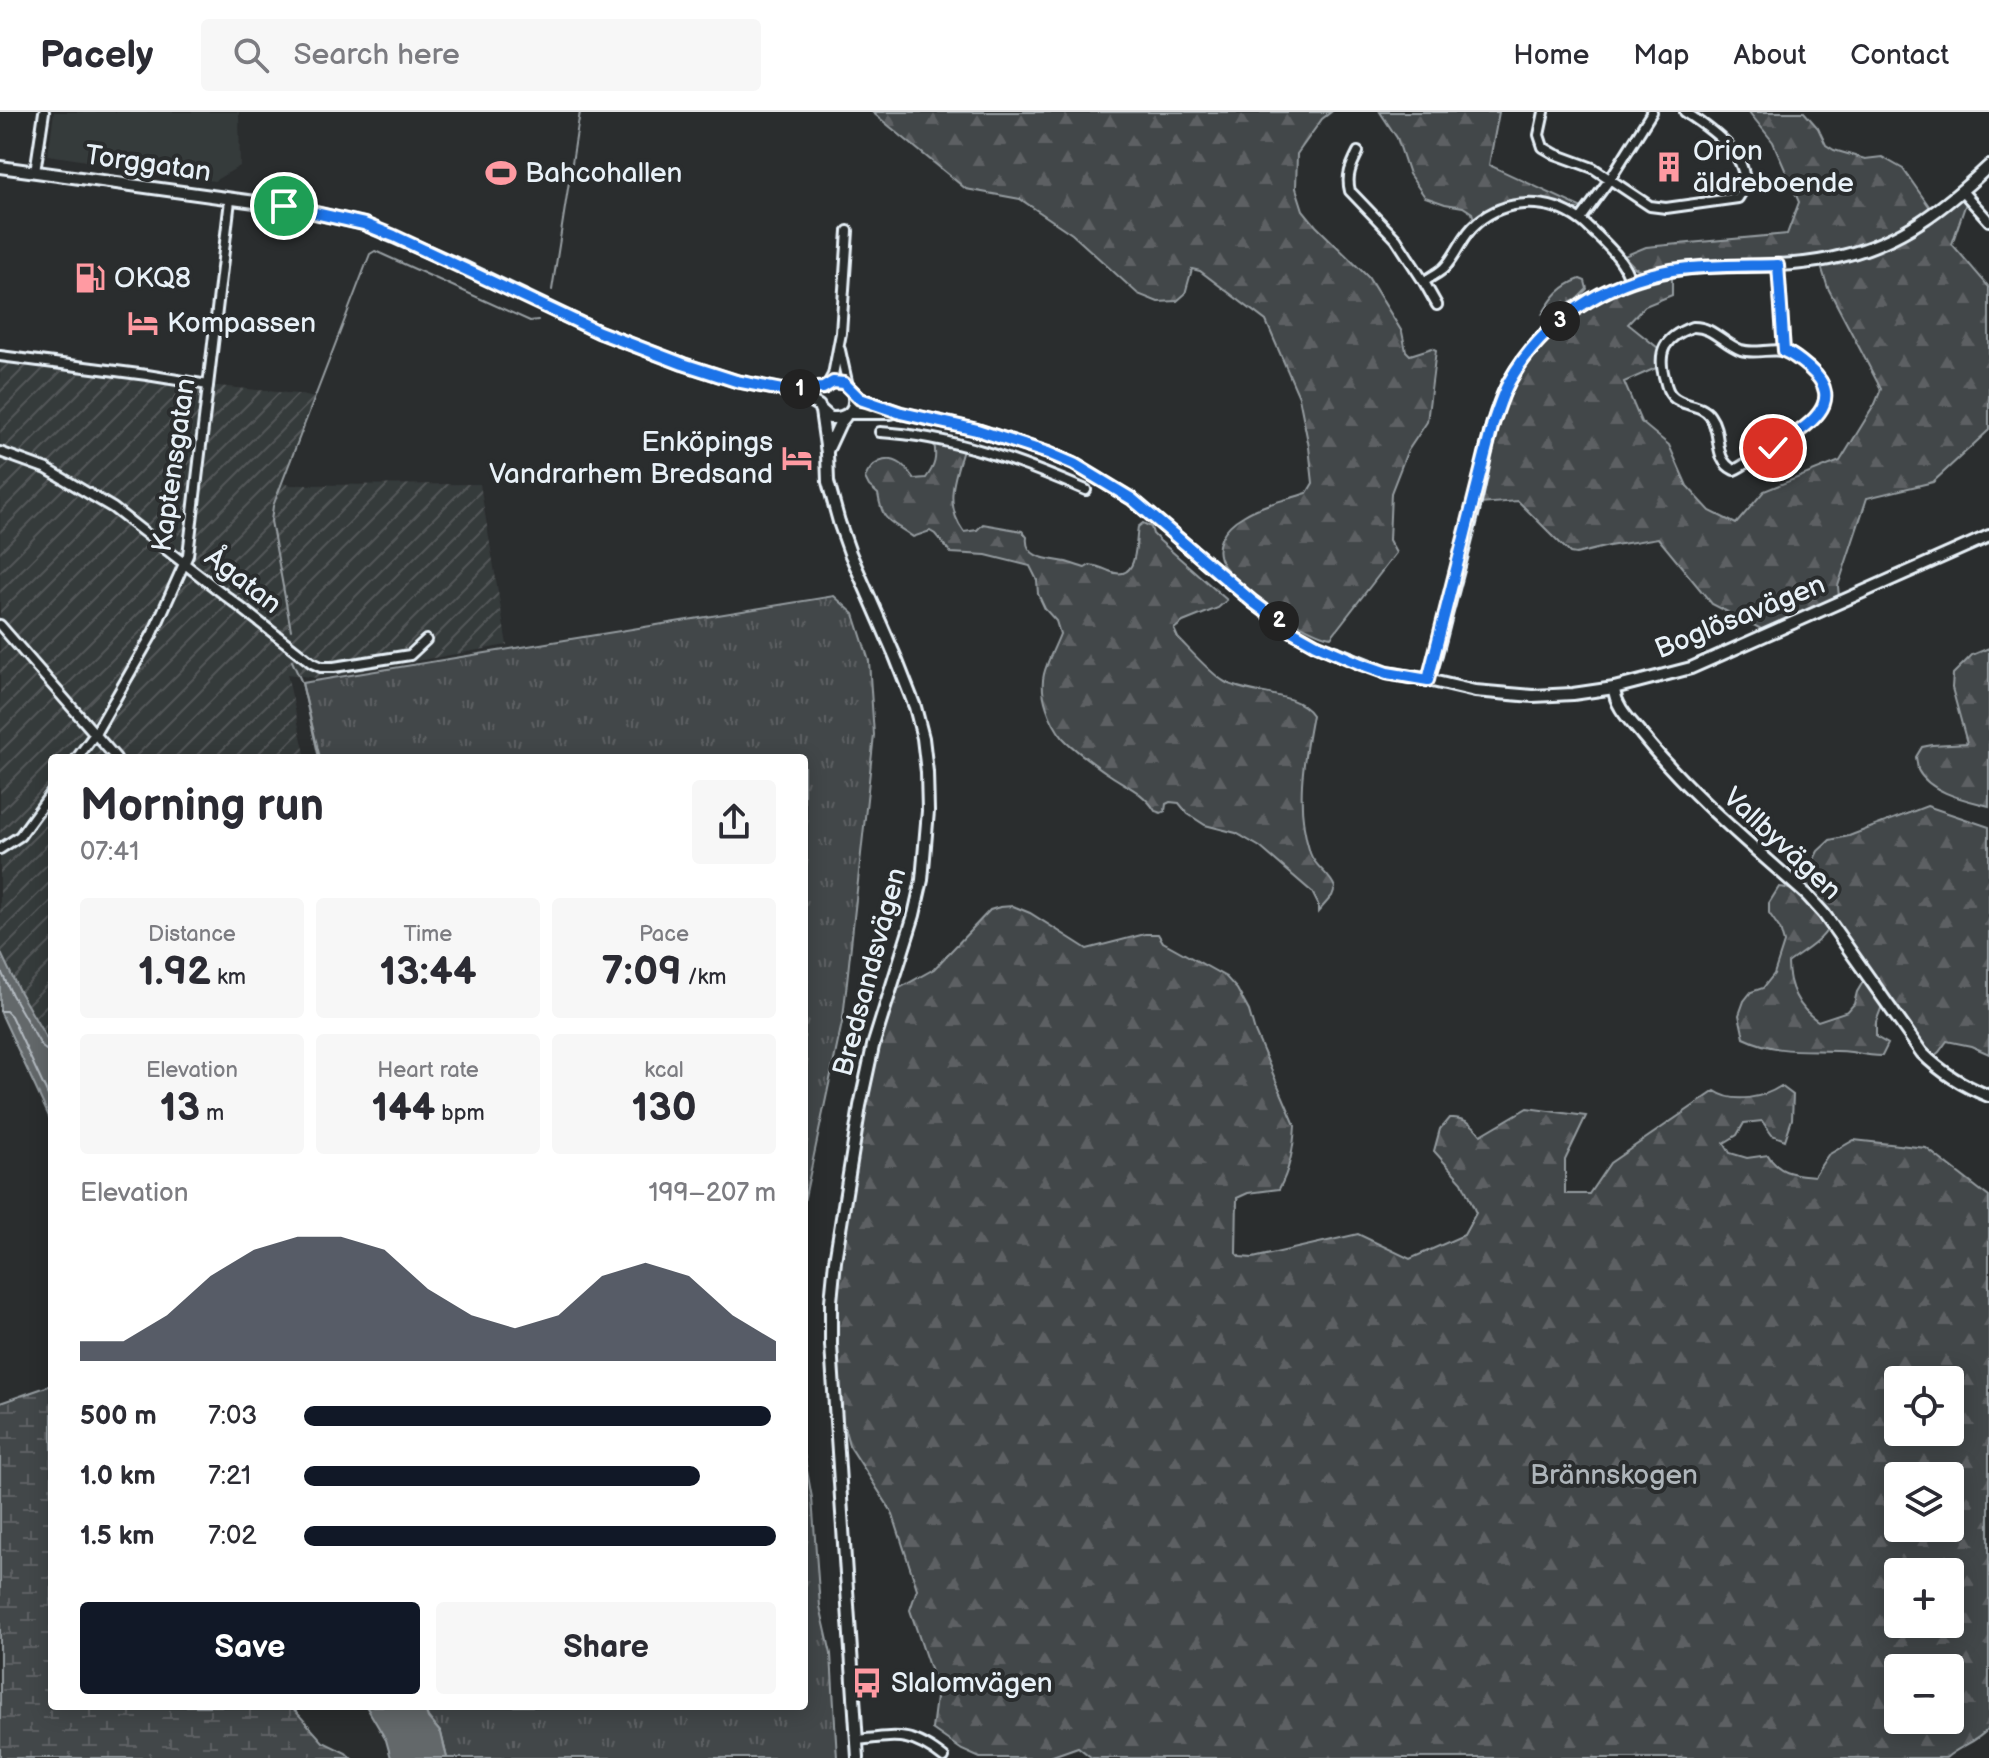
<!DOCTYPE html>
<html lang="en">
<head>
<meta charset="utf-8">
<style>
	:root { --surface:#fff; --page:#f7f7f7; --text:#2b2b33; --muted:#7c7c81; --line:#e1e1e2; --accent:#111827 }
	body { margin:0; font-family:"Balsamiq Sans",sans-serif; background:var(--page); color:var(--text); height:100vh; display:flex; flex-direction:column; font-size:30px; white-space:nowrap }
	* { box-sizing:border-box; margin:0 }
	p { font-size:26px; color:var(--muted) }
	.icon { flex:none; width:44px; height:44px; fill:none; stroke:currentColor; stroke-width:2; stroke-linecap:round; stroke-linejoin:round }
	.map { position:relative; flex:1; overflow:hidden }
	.details { position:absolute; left:48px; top:642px; width:760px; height:956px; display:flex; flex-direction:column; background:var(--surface); border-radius:8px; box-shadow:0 4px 20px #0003 }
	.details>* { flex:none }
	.buttons { position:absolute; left:1884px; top:1254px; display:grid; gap:16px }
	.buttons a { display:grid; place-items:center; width:80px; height:80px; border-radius:8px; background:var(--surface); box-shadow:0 4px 20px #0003; font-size:40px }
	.pin { position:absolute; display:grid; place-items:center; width:68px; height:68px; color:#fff; margin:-34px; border:4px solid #fff; border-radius:50%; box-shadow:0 2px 8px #0007 }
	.km { position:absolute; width:40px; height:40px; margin:-20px; border-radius:50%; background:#222; color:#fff; font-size:22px; line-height:40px; text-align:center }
	.round { display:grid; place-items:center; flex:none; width:84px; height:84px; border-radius:8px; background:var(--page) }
	.summary { display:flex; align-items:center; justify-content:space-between; height:136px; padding:0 32px }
	h1 { font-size:44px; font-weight:800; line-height:60px }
	.stats { display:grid; grid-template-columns:repeat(3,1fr); gap:12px; height:136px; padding:8px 32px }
	.stats div { display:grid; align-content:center; border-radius:8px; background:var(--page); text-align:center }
	.stats b { font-size:40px; font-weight:800 }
	.stats small { font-size:22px; font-weight:400 }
	.stats p { font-size:22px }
	.chart { height:224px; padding:16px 32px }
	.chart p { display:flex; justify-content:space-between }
	.chart svg { width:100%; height:144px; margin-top:8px; fill:var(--accent); opacity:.7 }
	.primary-button { display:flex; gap:16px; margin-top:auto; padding:16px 32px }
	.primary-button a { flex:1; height:92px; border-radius:8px; background:var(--accent); color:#fff; font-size:32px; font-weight:800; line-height:92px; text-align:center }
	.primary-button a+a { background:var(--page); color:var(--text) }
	ul { padding:0 32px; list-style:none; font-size:26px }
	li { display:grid; grid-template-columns:128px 96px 1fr; align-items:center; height:60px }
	li i { height:20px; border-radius:10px; background:var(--accent) }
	header { display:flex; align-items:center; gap:48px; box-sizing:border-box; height:112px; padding:0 40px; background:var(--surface); border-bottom:2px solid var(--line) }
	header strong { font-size:38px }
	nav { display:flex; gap:44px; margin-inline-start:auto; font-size:28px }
	.search { width:560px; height:72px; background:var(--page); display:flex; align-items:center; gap:20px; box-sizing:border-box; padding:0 28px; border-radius:8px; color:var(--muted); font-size:30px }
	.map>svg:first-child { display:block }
</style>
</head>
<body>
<header>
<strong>Pacely</strong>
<div class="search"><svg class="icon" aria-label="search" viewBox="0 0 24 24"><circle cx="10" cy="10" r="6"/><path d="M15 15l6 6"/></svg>Search here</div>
<nav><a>Home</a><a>Map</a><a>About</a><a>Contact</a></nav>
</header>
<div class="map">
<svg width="1989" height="1646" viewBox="0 0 1989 1646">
	<defs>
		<pattern id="industrial-furrows" width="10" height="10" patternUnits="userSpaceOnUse" patternTransform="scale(2)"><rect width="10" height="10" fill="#363a3b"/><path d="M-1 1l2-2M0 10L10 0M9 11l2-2" fill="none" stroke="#535758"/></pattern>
		<pattern id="grass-tufts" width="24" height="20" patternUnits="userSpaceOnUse" patternTransform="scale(2)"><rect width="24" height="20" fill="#424648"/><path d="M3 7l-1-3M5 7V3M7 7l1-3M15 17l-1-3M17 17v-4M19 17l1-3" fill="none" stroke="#5d6163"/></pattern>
		<pattern id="forest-firs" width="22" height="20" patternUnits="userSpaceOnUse" patternTransform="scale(2)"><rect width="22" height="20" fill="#424648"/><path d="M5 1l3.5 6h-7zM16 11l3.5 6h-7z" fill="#5d6163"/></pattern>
		<pattern id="wetland-marsh" width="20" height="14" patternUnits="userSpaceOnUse" patternTransform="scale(2)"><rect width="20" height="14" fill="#424648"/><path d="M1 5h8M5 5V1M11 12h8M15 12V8" fill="none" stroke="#5d6163"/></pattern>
	</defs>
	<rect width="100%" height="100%" fill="#2a2d2e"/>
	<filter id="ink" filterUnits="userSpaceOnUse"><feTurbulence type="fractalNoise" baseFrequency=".0125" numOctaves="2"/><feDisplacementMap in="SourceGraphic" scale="16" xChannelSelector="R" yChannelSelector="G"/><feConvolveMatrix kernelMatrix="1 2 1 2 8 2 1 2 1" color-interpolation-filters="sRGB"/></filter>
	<g filter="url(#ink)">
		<path fill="#363a3b" d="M 54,0 L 239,0 L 240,54 L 214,69 L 48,43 Z"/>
		<path fill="url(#industrial-furrows)" d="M 0,244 L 208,273 L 297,282 L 315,286 L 283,371 L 290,373 L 480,372 L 507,533 L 331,564 L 317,566 L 287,562 L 306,646 L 52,646 L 52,936 L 19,879 L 0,839 Z"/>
		<path fill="url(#grass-tufts)" stroke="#959ca0" stroke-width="2" d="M 1580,167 L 1585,169 L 1587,177 L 1576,188 L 1543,201 C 1553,184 1561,174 1580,167 Z
			M 834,484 L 854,502 L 869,549 L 874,623 L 843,906 L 804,1090 L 804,646 L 319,646 L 302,571 Z
			M 804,1342 L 812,1386 L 820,1494 L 831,1542 L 837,1646 L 447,1646 L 441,1621 L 428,1605 L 424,1594 L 804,1594 Z"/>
		<path fill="url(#forest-firs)" stroke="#959ca0" stroke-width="2" fill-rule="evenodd" d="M 872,0 L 1331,0 L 1322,7 L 1297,42 L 1296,76 L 1303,98 L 1316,114 L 1368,165 L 1402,220 L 1406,239 L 1410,243 L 1432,236 L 1436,238 L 1427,310 L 1407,340 L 1391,381 L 1389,428 L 1396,441 L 1331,525 C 1317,524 1273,498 1261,488 C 1249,477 1233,467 1224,454 C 1210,435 1225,414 1243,404 C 1262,392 1286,388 1307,381 L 1313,371 L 1309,335 L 1299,285 L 1266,209 L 1200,159 L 1192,157 L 1185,182 L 1177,189 L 1158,190 L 1138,182 L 1072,122 L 1020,87 L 966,77 Z
			M 1380,0 L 1499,0 L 1489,53 L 1580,95 L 1574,98 C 1531,84 1514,82 1474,107 L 1472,101 L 1463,95 L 1445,92 L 1425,85 L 1409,62 L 1397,26 Z
			M 1749,0 L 1804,0 L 1818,16 L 1826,33 L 1834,38 L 1865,47 L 1882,45 L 1903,57 L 1931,97 C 1908,113 1882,129 1855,136 C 1798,152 1737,150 1679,154 C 1667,155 1654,161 1643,159 C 1634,158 1630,149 1624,144 L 1646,135 L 1787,122 L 1799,90 L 1773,30 Z
			M 1961,86 L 1966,91 L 1952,132 L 1989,175 L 1989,318 L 1933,370 L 1867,386 L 1838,474 L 1839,485 L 1765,519 L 1712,492 L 1658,426 L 1609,434 L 1576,442 L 1570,441 L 1518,389 L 1480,392 C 1488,352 1494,308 1513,272 C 1546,213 1607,174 1672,164 L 1672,183 L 1645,194 L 1628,212 L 1658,236 L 1656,256 L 1624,270 L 1641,310 L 1669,333 L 1687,374 L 1710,399 L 1736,412 L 1764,379 L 1840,349 L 1875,292 L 1881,277 L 1828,176 L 1821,154 C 1879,141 1915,122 1961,86 Z
			M 934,331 L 963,338 C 954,367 944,393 964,420 L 977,418 L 983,412 L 1022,419 L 1027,425 C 1024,447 1050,447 1066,450 C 1072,452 1079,454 1085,456 L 1090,453 C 1098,454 1102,456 1109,459 C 1139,472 1135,431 1138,415 L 1143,411 L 1151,415 L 1153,422 L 1160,429 L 1227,488 L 1218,496 L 1183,510 L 1174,517 L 1178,526 C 1189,537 1212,563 1225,570 C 1250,584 1295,578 1312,603 C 1303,650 1295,694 1310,741 C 1315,756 1331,762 1335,776 L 1332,784 L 1318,800 L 1318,792 L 1312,780 L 1260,735 L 1236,721 L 1205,713 L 1188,702 L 1179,691 L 1170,690 L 1166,692 L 1165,699 L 1161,701 L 1155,699 C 1144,680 1124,673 1107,661 C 1093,651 1075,639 1063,626 C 1050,610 1039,582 1044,562 C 1047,549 1055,535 1060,522 L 1056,509 L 1045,497 L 1038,482 L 1037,468 L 1030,454 L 986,443 L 951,441 L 935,422 L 930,419 L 913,425 C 890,408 883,412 878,382 L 869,374 L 865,366 C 871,351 886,342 901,352 C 906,355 910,362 914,367 L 926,366 C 935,354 937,346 934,331 Z
			M 1989,536 L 1989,694 C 1966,688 1930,681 1918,658 C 1918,657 1916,645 1916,645 L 1922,635 L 1932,633 L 1967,631 L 1952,576 L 1953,562 L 1972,543 Z
			M 1927,694 L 1989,715 L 1989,942 L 1971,934 L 1947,929 L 1939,940 L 1933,945 L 1927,939 C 1887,882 1850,821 1802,771 L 1818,739 L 1830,728 L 1849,724 Z
			M 1779,775 C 1802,776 1815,799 1829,815 C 1820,831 1802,840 1788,851 C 1788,874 1798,896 1818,909 L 1848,899 L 1854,892 L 1857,880 L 1864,868 L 1882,894 L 1876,910 L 1876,925 L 1888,932 L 1882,944 C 1871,944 1862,942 1851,940 C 1812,936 1782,944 1744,926 L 1739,903 L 1744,889 L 1751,880 L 1763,876 L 1774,862 L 1784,831 L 1780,817 L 1769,801 L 1769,791 Z
			M 1013,794 L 1030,801 L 1087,837 L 1145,822 L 1158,822 L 1163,830 L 1226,865 L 1237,877 L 1249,899 L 1255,920 L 1295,1013 C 1294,1034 1289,1059 1279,1077 L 1248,1081 L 1237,1086 L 1236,1141 L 1240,1145 L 1253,1146 L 1358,1122 L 1410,1147 L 1464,1123 L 1476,1101 L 1462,1070 L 1434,1039 L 1440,1017 L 1449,1006 C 1464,1005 1472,1011 1481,1023 L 1527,996 L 1586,1004 L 1565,1048 L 1565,1082 L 1589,1082 L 1610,1051 L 1715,979 C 1734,992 1763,986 1781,974 L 1793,983 L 1792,1007 L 1785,1028 L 1772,1023 L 1762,1009 L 1744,1011 L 1737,1023 L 1724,1031 L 1730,1041 L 1747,1046 L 1768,1043 C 1779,1062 1794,1062 1814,1064 L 1828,1043 L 1854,1028 L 1926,1036 L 1989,1085 L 1989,1616 C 1976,1631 1961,1633 1946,1646 L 1092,1646 L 1078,1635 L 1047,1646 L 980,1646 L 962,1638 L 932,1617 L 937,1578 L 910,1498 L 917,1477 L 892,1400 L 849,1333 L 841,1303 L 836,1232 L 835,1190 L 847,1095 L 877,934 L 898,877 L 934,857 L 990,798 L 1000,795 ZM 1898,1268 L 1950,1268 L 1950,1320 L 1898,1320 ZM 1898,1364 L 1950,1364 L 1950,1416 L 1898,1416 ZM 1898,1460 L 1950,1460 L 1950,1512 L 1898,1512 ZM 1898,1556 L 1950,1556 L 1950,1608 L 1898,1608 Z"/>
		<path fill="url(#wetland-marsh)" stroke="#959ca0" stroke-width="2" d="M 52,1273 L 52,1594 L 291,1594 L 323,1630 L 346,1641 L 351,1646 L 0,1646 L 0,1291 Z"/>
		<path fill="#63686b" stroke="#989fa3" stroke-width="2" d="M 0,839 L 19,879 L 52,936 L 52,1011 L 0,899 Z
			M 366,1594 L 424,1594 L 428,1606 L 441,1621 L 447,1646 L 391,1646 L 386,1628 Z"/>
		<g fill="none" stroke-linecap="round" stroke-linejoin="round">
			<path stroke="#b3bac0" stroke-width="2" d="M 0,857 L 12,883 L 42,935 L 46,938 L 52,939
				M 0,899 L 6,899 L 11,904 L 52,992"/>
			<path stroke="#989fa3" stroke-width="2" d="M 552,178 L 580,0
				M 291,518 L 271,409 L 273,394 L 370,142 L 375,139 L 530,209 L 538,208
				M 292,549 L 302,571 L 320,646"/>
			<g stroke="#e8f1f8" stroke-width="14">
				<path id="minor" d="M 1544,0 L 1539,23 L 1543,35 L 1555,42 L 1593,56 L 1650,94 L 1666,96 L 1738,86 C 1762,51 1710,16 1685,0
					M 1358,40 C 1351,54 1346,64 1350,79 L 1396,127 L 1424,170 C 1430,165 1439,161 1444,156 C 1457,143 1462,123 1477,111 C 1506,86 1549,86 1580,108 C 1586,112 1592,119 1598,124 C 1612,138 1625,150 1630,168
					M 35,60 L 44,0
					M 1962,79 L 1989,109
					M 1580,108 L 1610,67 L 1652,0
					M 1778,153 L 1784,239
					M 1424,170 L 1437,193
					M 1692,215 C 1713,214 1722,231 1741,238 C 1756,243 1776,234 1790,241 C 1797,245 1803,251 1810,256 C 1855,296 1791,324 1761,341 C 1751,347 1744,354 1734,358 C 1712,347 1723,322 1710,304 C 1701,291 1682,295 1672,284 C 1668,280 1666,273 1665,268 C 1656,239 1665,225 1692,215 Z
					M 840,238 L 848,274
					M 0,244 L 147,263 L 208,273
					M 828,272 L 833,263 L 841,221 L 848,119
					M 880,320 C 952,324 1021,350 1086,378
					M 0,340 L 47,357 L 113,396 L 312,551 L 321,555 L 334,555 L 410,543 L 426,528
					M 0,513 L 116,646
					M 77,646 L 95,622 L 153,521 L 188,443 L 230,88
					M 0,737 L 20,724 L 52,680
					M 857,1628 C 897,1624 910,1619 944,1646"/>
			</g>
			<g stroke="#e8f1f8" stroke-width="16">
				<path id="tertiary" d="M 0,55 L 284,94 L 364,112 L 463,155 L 599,220 L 683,252 L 736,269 L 782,278 L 809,288 L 819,294
					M 782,278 L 823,276 L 833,270 L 844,271 L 860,287 L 901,301 L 977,318 L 1048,341 L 1074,352 L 1132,387 L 1253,490 L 1292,519 L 1315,532 L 1387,561 L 1428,568 L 1475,579 L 1533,584 L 1573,582 L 1614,576 L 1691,556 L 1989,424
					M 820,297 L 830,306 C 847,307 858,298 853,280
					M 821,299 L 827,341 L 828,370 L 839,410 L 850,441 L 895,544 L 915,595 L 923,626 L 927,660 L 928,699 L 922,768 L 914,803 L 873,934 L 860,994 L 835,1149 L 831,1189 L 831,1233 L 858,1646
					M 850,301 L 891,301
					M 827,339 L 840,311 L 845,305
					M 1428,568 C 1437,543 1442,517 1449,492 C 1458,457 1468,422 1476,386 C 1485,348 1490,306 1509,270 C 1548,198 1624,160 1703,155 C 1749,153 1797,156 1842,144 C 1903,129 1944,96 1989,54
					M 1614,576 C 1615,595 1631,609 1642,623 C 1691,684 1750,732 1807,783 L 1824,802 L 1922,941 C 1942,961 1963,974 1989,984"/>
			</g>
			<use href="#minor" stroke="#2a2d2e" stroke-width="8"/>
			<use href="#tertiary" stroke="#2a2d2e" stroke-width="10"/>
		</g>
	</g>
	<g fill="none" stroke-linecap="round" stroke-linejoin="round" filter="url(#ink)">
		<g stroke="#fff" stroke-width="16">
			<path id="route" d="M 284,94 L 364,112 L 394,124 L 599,220 L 683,252 L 736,269 L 782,278 L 823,276 L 833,270 L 844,271 L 860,287 L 901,301 L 977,318 L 1048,341 L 1074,352 L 1132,387 L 1253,490 L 1292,519 L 1315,532 L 1361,552 L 1387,561 L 1428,568 L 1493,311 C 1498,297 1502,283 1509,270 C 1542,210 1605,169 1672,158 C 1707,153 1743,154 1778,153 L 1784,239 C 1794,243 1802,250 1810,257 C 1850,292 1802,318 1773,336"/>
		</g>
		<use href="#route" stroke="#1a73e8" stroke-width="10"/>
	</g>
	<defs>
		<g id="building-bare" transform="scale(2.4)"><path d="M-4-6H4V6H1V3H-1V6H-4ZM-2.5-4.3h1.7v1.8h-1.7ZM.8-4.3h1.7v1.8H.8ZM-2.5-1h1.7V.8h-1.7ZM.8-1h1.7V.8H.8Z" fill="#ff9aa2" stroke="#2a2d2e" stroke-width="2.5" paint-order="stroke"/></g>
		<g id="stadium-bare" transform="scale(2.4)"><path d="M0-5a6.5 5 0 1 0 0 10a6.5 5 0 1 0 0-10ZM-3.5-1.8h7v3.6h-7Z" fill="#ff9aa2" stroke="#2a2d2e" stroke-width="2.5" paint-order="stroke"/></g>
		<g id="fuel-bare" transform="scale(2.4)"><path d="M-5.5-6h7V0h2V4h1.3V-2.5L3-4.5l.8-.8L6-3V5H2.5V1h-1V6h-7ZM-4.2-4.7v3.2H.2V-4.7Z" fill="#ff9aa2" stroke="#2a2d2e" stroke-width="2.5" paint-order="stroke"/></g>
		<g id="hotel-bare" transform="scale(2.4)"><path d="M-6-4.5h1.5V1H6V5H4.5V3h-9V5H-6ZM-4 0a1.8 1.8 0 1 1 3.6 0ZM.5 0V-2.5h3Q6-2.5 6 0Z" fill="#ff9aa2" stroke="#2a2d2e" stroke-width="2.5" paint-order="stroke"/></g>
		<g id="bus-bare" transform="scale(2.4)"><path d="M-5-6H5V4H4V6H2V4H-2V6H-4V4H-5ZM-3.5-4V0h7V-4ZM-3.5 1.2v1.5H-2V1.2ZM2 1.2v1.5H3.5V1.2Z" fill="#ff9aa2" stroke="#2a2d2e" stroke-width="2.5" paint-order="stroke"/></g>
	</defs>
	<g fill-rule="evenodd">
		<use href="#building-bare" x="1669" y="55"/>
		<use href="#stadium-bare" x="501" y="61"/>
		<use href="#fuel-bare" x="90" y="166"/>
		<use href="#hotel-bare" x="143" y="211"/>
		<use href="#hotel-bare" x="797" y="346"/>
		<use href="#bus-bare" x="867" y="1571"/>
	</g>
	<g text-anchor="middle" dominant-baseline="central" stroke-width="8" stroke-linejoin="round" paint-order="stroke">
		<g font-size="28" fill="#e8f1f8" stroke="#2a2d2e" text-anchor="start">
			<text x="1693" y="39">Orion<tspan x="1693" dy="32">äldreboende</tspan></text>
			<text x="525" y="61">Bahcohallen</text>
			<text x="114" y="166">OKQ8</text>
			<text x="167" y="211">Kompassen</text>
			<text x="773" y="330" text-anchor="end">Enköpings<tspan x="773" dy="32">Vandrarhem Bredsand</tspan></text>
			<text x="891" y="1571">Slalomvägen</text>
		</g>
		<g font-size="28" fill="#e8f1f8" stroke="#2a2d2e">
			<text transform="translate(148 52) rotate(8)">Torggatan</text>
			<text transform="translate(174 353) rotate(-82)">Kaptensgatan</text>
			<text transform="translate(243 469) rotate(38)">Ågatan</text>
			<text transform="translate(1740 505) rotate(-22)">Boglösavägen</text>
			<text transform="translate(1782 732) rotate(43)">Vallbyvägen</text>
			<text transform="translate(870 860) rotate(-75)">Bredsandsvägen</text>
		</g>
		<g font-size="28" fill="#aeb5ba" stroke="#2a2d2e">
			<text x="1614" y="1363">Brännskogen</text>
		</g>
	</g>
</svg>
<div class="buttons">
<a><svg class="icon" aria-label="locate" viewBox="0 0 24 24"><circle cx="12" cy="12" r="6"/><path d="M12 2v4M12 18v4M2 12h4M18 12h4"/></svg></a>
<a><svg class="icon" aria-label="layers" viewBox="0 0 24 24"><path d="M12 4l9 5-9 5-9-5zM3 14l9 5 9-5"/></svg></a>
<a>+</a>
<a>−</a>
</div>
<div class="pin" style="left:284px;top:94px;background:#1e9e55"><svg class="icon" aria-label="arrive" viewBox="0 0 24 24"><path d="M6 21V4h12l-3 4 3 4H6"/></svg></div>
<div class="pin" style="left:1773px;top:336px;background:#d93025"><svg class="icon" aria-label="check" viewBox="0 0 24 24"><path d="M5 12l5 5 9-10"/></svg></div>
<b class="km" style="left:800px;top:277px">1</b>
<b class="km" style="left:1279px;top:509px">2</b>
<b class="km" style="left:1560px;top:209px">3</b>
<section class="details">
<div class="summary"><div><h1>Morning run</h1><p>07:41</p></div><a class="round"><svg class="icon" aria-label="share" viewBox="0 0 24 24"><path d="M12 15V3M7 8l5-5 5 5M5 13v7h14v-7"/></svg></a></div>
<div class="stats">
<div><p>Distance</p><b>1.92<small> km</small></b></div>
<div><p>Time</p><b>13:44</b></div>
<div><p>Pace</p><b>7:09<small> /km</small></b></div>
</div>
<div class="stats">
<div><p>Elevation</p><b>13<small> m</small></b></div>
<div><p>Heart rate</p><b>144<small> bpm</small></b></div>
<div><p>kcal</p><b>130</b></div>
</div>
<div class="chart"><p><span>Elevation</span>199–207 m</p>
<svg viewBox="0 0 160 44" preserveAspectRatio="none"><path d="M0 44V38L10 38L20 30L30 18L40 10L50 6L60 6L70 10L80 22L90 30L100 34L110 30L120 18L130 14L140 18L150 30L160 38V44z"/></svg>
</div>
<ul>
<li><b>500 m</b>7:03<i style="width:99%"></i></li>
<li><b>1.0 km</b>7:21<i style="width:84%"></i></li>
<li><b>1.5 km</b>7:02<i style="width:100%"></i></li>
</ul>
<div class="primary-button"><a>Save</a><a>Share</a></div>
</section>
</div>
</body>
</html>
